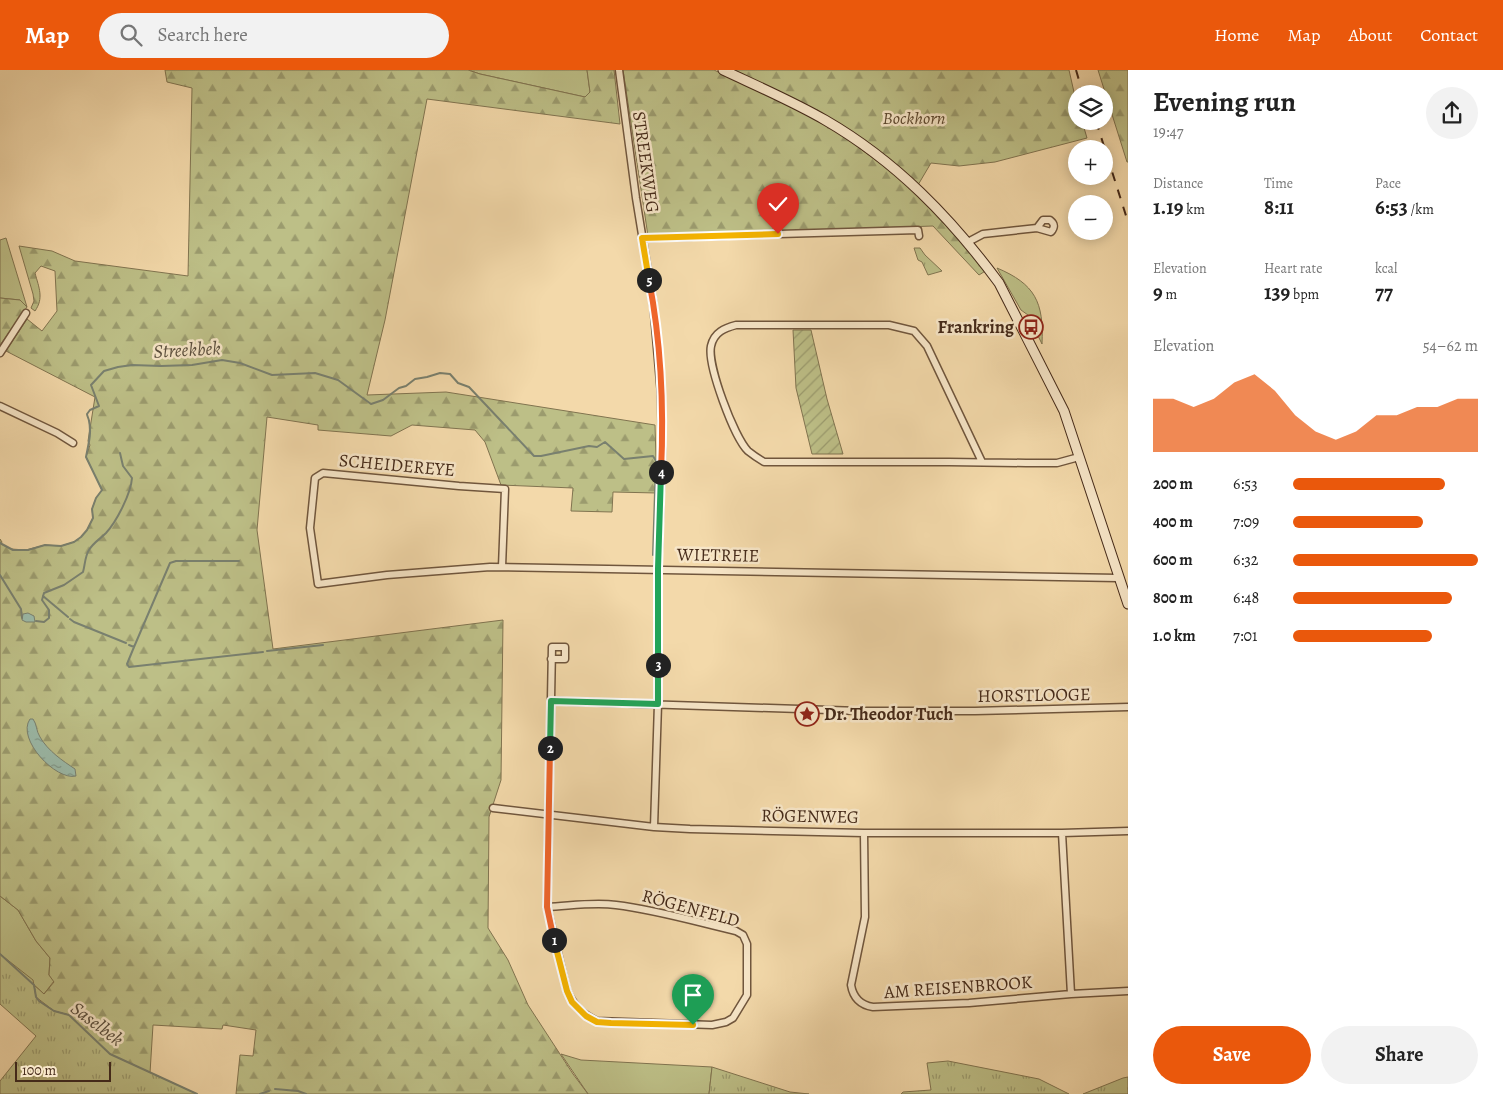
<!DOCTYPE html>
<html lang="en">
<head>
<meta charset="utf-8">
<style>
	:root { --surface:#fff; --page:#f2f2f2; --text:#222; --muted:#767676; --accent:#ea580c }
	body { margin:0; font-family:Alegreya,serif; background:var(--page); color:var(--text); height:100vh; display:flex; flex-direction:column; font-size:19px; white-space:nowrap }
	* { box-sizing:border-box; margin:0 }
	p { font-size:16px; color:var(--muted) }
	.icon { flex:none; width:28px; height:28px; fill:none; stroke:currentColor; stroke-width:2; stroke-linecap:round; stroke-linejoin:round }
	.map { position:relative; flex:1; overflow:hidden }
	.details { display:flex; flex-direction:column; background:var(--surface); width:375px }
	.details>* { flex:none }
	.fabs { position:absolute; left:1068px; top:15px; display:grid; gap:10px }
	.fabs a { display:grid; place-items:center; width:45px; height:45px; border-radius:50%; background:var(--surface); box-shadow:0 2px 12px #0003; font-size:25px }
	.scale { position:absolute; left:15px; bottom:12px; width:96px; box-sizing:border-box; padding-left:5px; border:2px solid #452a19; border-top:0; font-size:14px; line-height:18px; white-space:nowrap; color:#452a19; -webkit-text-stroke:4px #f7e6c8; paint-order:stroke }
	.pin { position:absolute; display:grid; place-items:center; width:42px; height:42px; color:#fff; margin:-51px -21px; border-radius:50% 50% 50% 0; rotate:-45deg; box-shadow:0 0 5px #0007 }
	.pin .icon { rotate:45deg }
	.km { position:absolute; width:25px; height:25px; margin:-12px; border-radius:50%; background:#222; color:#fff; font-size:14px; line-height:25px; text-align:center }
	.round { display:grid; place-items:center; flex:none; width:52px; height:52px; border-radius:26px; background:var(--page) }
	.head { display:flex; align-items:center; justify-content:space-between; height:85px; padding:0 25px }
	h1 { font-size:28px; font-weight:700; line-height:38px }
	.metrics { display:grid; grid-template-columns:repeat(3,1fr); gap:8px; height:85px; padding:5px 25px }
	.metrics div { display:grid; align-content:center }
	.metrics b { font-size:21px; font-weight:700 }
	.metrics small { font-size:14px; font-weight:400 }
	.metrics p { font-size:14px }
	.chart { height:140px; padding:10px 25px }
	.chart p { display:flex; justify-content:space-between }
	.chart svg { width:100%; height:90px; margin-top:5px; fill:var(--accent); opacity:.7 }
	.cta { display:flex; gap:10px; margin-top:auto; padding:10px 25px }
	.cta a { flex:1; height:58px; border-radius:30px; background:var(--accent); color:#fff; font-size:20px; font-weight:700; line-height:58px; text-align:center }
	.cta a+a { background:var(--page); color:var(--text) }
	ul { padding:0 25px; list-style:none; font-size:16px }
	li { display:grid; grid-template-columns:80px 60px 1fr; align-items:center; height:38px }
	li i { height:12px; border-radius:6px; background:var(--accent) }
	header { display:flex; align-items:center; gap:30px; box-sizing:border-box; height:70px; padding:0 25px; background:var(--accent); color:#fff }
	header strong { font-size:24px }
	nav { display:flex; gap:28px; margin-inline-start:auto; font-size:18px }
	.search { width:350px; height:45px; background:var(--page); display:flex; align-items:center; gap:12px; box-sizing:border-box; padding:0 18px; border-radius:28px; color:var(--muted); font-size:19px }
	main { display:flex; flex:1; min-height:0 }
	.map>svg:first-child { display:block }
</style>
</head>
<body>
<header>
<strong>Map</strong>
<div class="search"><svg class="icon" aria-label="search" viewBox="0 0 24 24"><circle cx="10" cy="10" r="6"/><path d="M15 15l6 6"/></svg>Search here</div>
<nav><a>Home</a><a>Map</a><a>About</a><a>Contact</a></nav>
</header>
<main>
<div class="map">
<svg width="1128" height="1024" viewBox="0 0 1128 1024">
	<defs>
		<pattern id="forest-firs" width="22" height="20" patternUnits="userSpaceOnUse" patternTransform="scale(1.25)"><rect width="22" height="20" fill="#bdbf87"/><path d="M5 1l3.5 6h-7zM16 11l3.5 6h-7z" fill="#9b9b6e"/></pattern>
		<pattern id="park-tufts" width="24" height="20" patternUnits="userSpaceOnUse" patternTransform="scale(1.25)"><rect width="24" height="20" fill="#bdbf87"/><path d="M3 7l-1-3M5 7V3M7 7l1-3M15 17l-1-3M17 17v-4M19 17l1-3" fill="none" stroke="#9b9b6e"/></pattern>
		<pattern id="garden-furrows" width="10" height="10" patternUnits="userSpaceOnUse" patternTransform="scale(1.25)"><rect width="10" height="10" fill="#bdbf87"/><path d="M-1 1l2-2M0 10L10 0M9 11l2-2" fill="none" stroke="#9b9b6e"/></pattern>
		<pattern id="water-ripples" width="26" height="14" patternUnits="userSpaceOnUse" patternTransform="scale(1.25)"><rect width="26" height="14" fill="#9bbaa9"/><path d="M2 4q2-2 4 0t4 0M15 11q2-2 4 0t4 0" fill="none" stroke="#809789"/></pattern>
	</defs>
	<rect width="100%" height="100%" fill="#f3d9aa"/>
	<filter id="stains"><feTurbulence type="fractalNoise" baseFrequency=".004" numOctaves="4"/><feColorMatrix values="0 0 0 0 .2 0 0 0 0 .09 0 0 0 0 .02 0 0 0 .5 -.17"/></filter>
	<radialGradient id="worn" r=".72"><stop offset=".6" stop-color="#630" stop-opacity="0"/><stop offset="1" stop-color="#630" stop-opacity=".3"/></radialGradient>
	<path fill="#bdbf87" stroke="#817450" d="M 468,0 L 587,0 L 590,22 L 585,27 L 480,4 Z
		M 6,168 L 27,237 L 20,230 L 0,228 L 0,170 Z
		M 997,198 C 1035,214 1044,232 1042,274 L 1028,245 L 1021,240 Z
		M 0,826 L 18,840 L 36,871 L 50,888 L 49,905 L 54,911 L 44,924 L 0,884 Z
		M 561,984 L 581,990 L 712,997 L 709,1024 L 588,1024 Z"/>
	<path fill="url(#forest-firs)" stroke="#817450" d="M 165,0 L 468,0 L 480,4 L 585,27 L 590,22 L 587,0 L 614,0 L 620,54 L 427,29 L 385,250 L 367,325 L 446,322 L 655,355 L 657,423 L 613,422 L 612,442 L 571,441 L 573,418 L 501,415 L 485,372 L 475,360 L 412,355 L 391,366 L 318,360 L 318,355 L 267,347 L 257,460 L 273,579 L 503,550 L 501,710 L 489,747 L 488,858 L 508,890 L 528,935 L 573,1004 L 588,1024 L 236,1024 L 240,985 L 253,986 L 256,960 L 223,955 L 222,959 L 153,955 L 150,1003 L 110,984 L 69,945 L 54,941 L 36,927 L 34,915 L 44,924 L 54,912 L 49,905 L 50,888 L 36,871 L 18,840 L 0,826 L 0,469 L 2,472 L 1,474 L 11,479 L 26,480 L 45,475 L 61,476 L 74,472 L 81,467 L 87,460 L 93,448 L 92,439 L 96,428 L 102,420 L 86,387 L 90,375 L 88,371 L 95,327 L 6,281 L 27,249 L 42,261 L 57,241 L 55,201 L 41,196 L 35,203 C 39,218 44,228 35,241 L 31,238 L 34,231 L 33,224 L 19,176 L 52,181 L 75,191 L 188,206 L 192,18 L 167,12 Z
		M 623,0 L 714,0 L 794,37 L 842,65 L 901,109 L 926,132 L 987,200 L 979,205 L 933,156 L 648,166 Z
		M 732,0 L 1069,0 L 1076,31 L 1076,51 L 1082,51 L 1087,68 L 995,92 L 959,96 L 931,93 L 918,115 L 900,98 Z
		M 1098,0 L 1128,0 L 1128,92 L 1127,92 Z
		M 0,228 L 20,230 L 27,237 L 0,275 Z"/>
	<path fill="url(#park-tufts)" stroke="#817450" d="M 914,178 L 920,178 L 925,185 L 942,201 L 928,205 L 922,192 L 918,190 Z
		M 0,884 L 33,910 L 36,927 L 39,931 L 54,941 L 69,945 L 110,984 L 197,1024 L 0,1024 L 0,1011 L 36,966 L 0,934 Z
		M 948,991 L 1039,1009 L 1069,1024 L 901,1024 L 903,1022 L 931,1020 L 927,993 Z
		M 712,997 L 790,1022 L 809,1024 L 709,1024 Z
		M 1128,1007 L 1128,1024 L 1083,1024 L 1123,1008 Z"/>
	<path fill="url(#garden-furrows)" stroke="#817450" d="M 793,260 L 811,260 L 827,329 L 843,384 L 812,384 L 796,318 Z"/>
	<path fill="url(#water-ripples)" stroke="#79806f" d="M 28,543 L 34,546 L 35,552 L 26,552 L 22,550 L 23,544 Z
		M 30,649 L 33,649 C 37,654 36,661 40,667 C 48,681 63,691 75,699 L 76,706 C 56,711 16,669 30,649 Z"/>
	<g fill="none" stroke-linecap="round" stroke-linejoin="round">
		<path stroke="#79806f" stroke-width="2" d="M 0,473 L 13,480 L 28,480 L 45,475 L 61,476 L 74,472 L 81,467 L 87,460 L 93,448 L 92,439 L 96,428 L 102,420 L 86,387 C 88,376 92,363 89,351 C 89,349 87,346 87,344 L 90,340 L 99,336 L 91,315 L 104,301 L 118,297 L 132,295 L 161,296 L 192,295 L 222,290 L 240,293 L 272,305 L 315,303 L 338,310 L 371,334 L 383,330 L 399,318 L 406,316 L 415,309 L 427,307 L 440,303 L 450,304 L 458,313 L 469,317 L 534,386 L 541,386 L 589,376 L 597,377 L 605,372 L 624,389 L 653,386 L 656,391 L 653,485
			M 0,505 L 21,539 L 22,548
			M 43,526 L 68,547
			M 70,549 L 74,552 L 126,573
			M 36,551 L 44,552 L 49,548 L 49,540 L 42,530 L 44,523 L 64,515 L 83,502 C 85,495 85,486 89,480 C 93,473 100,469 106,463 C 117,451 131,423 132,408 L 123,396 L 120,383
			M 129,575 L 134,577 L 170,493 L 176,491 L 239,491
			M 134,577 L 127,594 L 129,597 L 263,582
			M 267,581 L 323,575
			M 0,884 L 34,915 L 36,927 L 39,931 L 54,941 L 69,945 L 110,984 L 197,1024
			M 275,1019 L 298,1021 L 306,1024
			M 260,1024 L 269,1021"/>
		<g stroke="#70563d" stroke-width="9">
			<path id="street" d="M 619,0 L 636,128 L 653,232 L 661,324 L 662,378 L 658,499 L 658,634 L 654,757
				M 642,168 L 918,160 L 919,166
				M 968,172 L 983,164 L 1037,158 L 1051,162 C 1055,157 1055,154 1050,150 L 1043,150 L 1037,158
				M 0,283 L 26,243
				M 0,336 L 57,363 L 73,373
				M 982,392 L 927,276 L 914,261 L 889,255 L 736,255 C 725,258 714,262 711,276 C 707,295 734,367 748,381 C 753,385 759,389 764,392 L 949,392 L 1026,393 L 1057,393 L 1079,387
				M 502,497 L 505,419 L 459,416 L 323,403 L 315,408 L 310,458 L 318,514 L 387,505 L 490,497 L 1118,508
				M 551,631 L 860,641 L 975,641 L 1128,637
				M 493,738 L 654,757 L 690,759 L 864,763 L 1062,763 L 1128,761
				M 864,763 L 865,847 L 851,915 C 853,927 860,935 873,937 L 969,933 L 1071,924 L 1062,763
				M 547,837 C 570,836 593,832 616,835 C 657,840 697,852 736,861 L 743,865 L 747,874 L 747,925 L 733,948 L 726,952 L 712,955 L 597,951 C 582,944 574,936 567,921 L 547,837 L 552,577 L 565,577 L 565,589 L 551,589
				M 1071,924 L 1128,921"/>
		</g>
		<g stroke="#452a19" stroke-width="11">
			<path id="secondary" d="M 723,0 C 757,16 792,31 825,50 C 896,91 951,148 999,213 L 1064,341 L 1128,534"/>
		</g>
		<use href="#street" stroke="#f7e6c8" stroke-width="6"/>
		<use href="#secondary" stroke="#f7e6c8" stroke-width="9"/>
		<path stroke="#452a19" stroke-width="2" stroke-dasharray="9 9" stroke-linecap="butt" d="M 1076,0 L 1083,24
			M 1096,51 L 1128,152"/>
	</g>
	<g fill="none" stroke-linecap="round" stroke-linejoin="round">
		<g stroke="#fff" stroke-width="10">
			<path id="split-1" d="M 554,870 L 567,921 L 572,932 L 586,946 L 597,952 L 611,953 L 693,955"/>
		</g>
		<g stroke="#fff" stroke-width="10">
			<path id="split-2" d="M 550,678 L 547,837 L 554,870"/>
		</g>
		<g stroke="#fff" stroke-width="10">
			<path id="split-3" d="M 550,678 L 551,631 L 658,634 L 658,595"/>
		</g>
		<g stroke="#fff" stroke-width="10">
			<path id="split-4" d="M 658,595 L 658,499 L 661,402"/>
		</g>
		<g stroke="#fff" stroke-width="10">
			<path id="split-5" d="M 649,210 C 661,272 664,339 661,402"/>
		</g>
		<g stroke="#fff" stroke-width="10">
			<path id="split-6" d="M 649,210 L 642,168 L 778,164"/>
		</g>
		<use href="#split-1" stroke="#f5b400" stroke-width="6"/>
		<use href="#split-2" stroke="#f0652b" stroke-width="6"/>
		<use href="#split-3" stroke="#22a559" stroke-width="6"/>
		<use href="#split-4" stroke="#22a559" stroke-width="6"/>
		<use href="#split-5" stroke="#f0652b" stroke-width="6"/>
		<use href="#split-6" stroke="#f5b400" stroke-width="6"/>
	</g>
	<defs>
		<g id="bus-ring" transform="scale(1.25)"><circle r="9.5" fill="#f7e6c8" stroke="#8f2418" stroke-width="1.5"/><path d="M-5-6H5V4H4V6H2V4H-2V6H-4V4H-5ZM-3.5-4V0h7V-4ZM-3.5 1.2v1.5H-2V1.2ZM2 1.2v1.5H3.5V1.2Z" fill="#8f2418"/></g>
		<g id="sight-ring" transform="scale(1.25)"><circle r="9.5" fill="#f7e6c8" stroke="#8f2418" stroke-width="1.5"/><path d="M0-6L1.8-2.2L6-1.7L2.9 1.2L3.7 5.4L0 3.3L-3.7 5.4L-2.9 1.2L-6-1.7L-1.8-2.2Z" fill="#8f2418"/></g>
	</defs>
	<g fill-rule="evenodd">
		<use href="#bus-ring" x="1031" y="257"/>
		<use href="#sight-ring" x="807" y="644"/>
	</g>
	<g text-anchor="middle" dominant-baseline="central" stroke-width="5" stroke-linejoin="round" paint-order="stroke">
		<g font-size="18" font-style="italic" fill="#5d482f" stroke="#f7e6c8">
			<text x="914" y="48">Bockhorn</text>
		</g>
		<g font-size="18" fill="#452a19" stroke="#f7e6c8">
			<text transform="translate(646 92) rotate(82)">STREEKWEG</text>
			<text transform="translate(397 395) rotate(5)">SCHEIDEREYE</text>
			<text transform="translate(718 485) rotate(1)">WIETREIE</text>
			<text transform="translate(1034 625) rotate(-1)">HORSTLOOGE</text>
			<text transform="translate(810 746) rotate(1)">RÖGENWEG</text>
			<text transform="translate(691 838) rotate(15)">RÖGENFELD</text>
			<text transform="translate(958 917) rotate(-4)">AM REISENBROOK</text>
		</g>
		<g font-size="18" font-weight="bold" fill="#452a19" stroke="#f7e6c8" text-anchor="end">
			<text x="1014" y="257">Frankring</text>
			<text x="824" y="644" text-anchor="start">Dr. Theodor Tuch</text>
		</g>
		<g font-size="19" font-style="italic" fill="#5a4e3d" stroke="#f7e6c8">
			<text transform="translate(187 280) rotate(-3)">Streekbek</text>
			<text transform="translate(97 954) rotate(37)">Saselbek</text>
		</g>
	</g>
	<rect width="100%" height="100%" filter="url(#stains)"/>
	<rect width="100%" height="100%" fill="url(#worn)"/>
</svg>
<div class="fabs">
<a><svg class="icon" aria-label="layers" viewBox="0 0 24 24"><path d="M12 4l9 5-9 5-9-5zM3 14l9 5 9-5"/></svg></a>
<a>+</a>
<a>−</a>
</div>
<div class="scale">100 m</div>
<div class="pin" style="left:693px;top:955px;background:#1e9e55"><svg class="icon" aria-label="arrive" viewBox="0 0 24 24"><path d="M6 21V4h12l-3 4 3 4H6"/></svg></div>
<div class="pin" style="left:778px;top:164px;background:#d93025"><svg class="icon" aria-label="check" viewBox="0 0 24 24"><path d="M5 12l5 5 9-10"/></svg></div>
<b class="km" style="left:554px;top:870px">1</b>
<b class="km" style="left:550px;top:678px">2</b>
<b class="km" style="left:658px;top:595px">3</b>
<b class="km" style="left:661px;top:402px">4</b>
<b class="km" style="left:649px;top:210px">5</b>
</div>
<section class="details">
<div class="head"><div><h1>Evening run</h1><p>19:47</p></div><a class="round"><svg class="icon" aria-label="share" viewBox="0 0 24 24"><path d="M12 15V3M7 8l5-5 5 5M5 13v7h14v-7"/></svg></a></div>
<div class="metrics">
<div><p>Distance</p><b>1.19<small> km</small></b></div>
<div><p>Time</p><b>8:11</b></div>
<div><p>Pace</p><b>6:53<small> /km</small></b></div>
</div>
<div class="metrics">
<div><p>Elevation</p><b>9<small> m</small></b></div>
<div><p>Heart rate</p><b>139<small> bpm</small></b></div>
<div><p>kcal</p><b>77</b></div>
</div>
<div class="chart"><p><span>Elevation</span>54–62 m</p>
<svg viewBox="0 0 160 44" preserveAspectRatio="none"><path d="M0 44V18L10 18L20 22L30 18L40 10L50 6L60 14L70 26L80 34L90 38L100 34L110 26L120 26L130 22L140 22L150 18L160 18V44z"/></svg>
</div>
<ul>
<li><b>200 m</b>6:53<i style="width:82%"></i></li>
<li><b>400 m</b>7:09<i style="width:70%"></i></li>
<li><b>600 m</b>6:32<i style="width:100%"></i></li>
<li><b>800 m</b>6:48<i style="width:86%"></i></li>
<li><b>1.0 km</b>7:01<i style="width:75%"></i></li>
</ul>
<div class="cta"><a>Save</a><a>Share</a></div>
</section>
</main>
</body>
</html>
